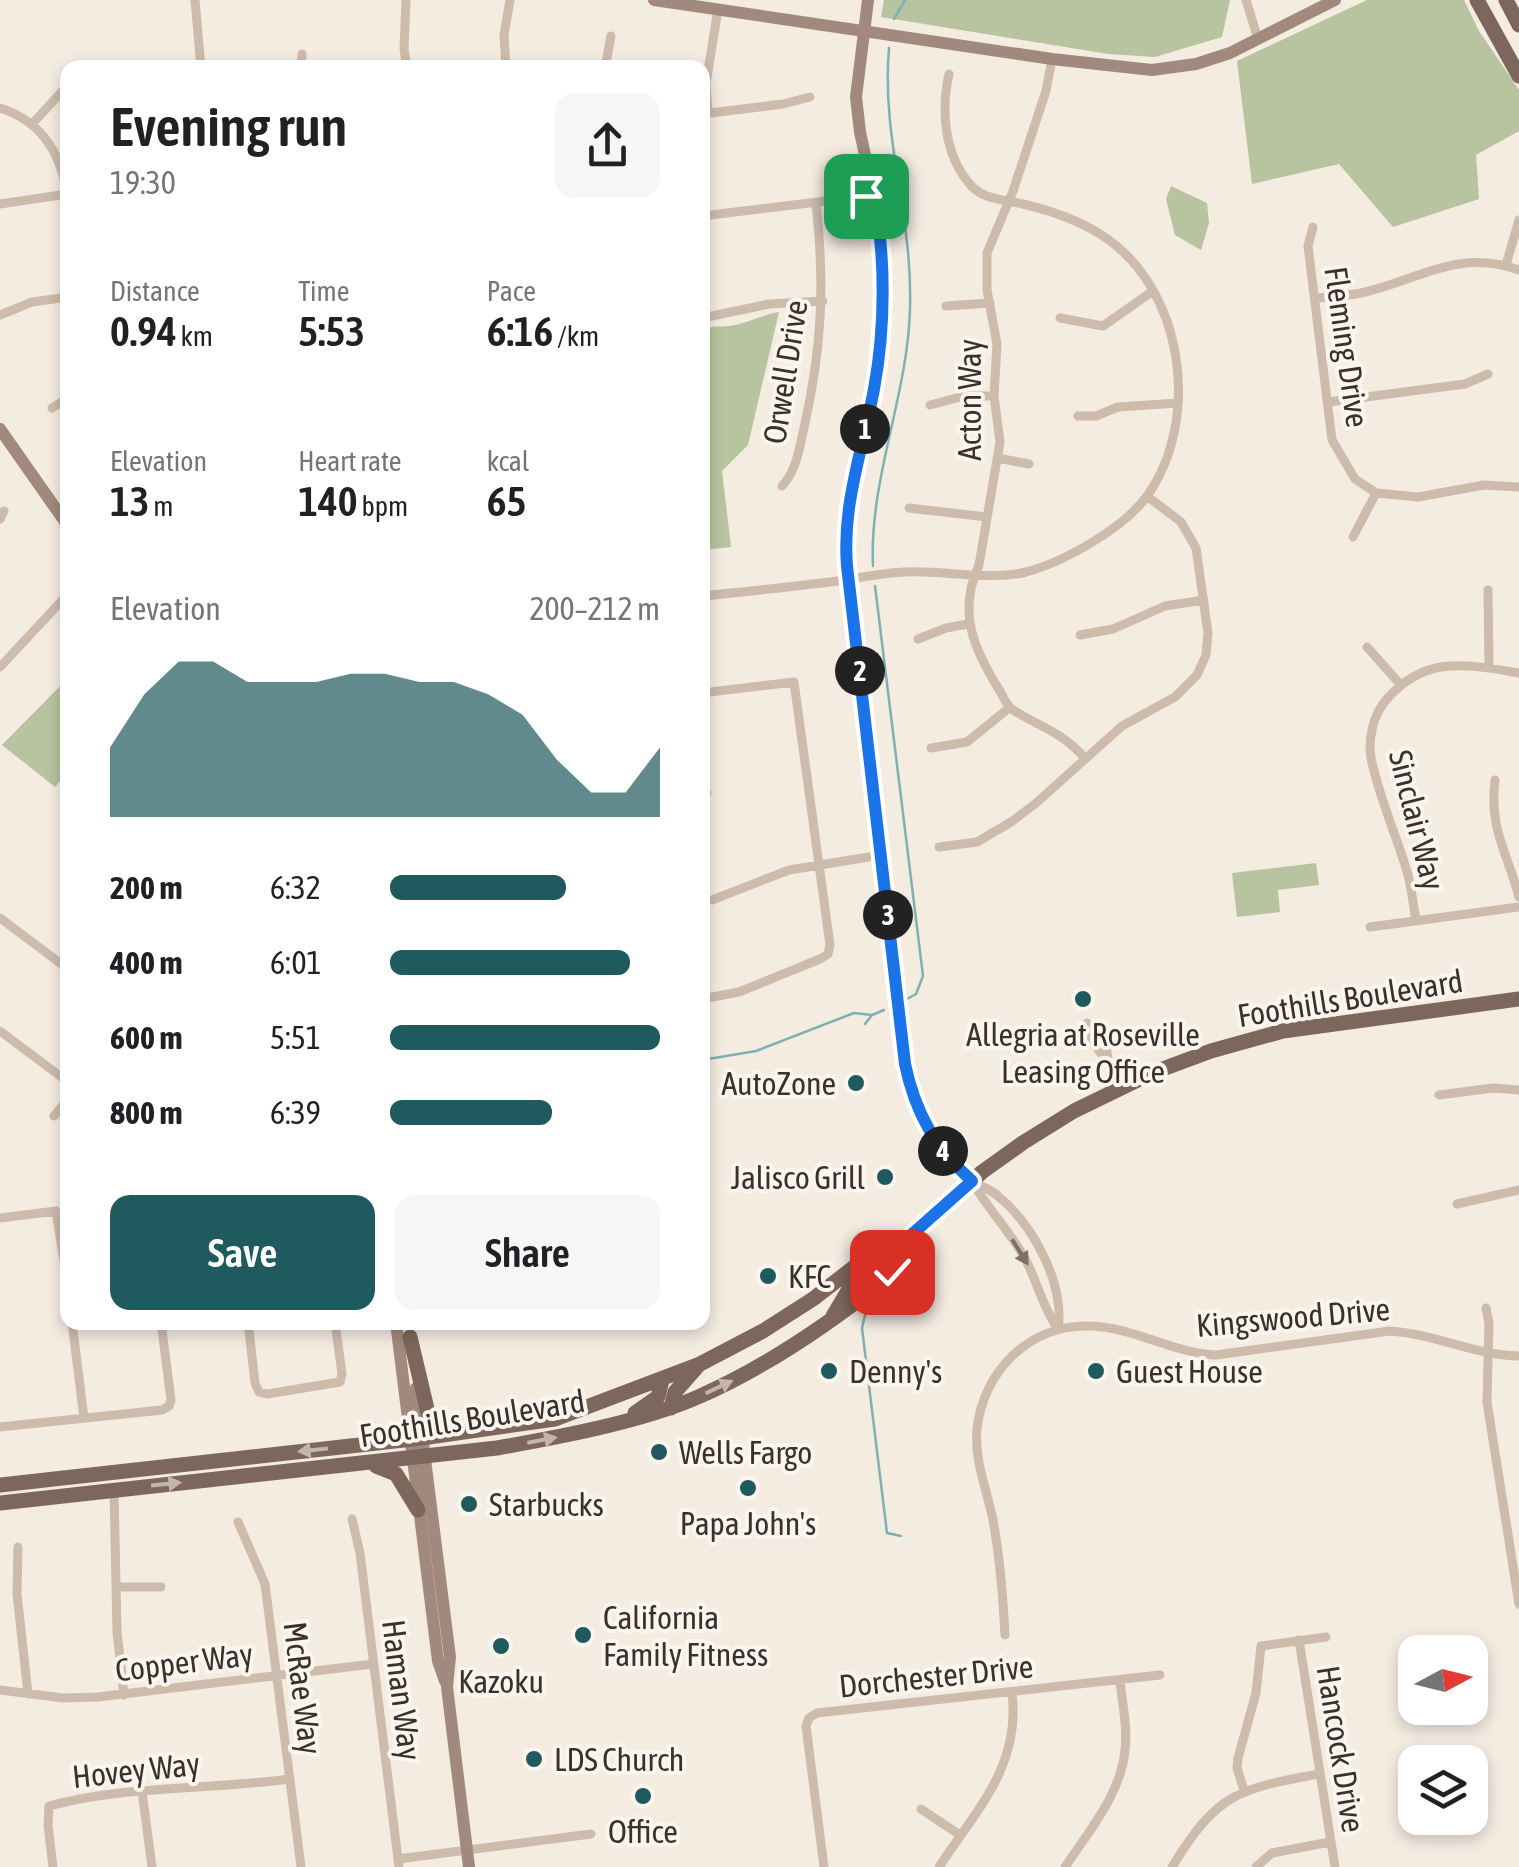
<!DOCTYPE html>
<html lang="en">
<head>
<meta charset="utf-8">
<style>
	:root { --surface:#fff; --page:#f6f6f6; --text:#202124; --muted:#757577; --accent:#1f5a5e }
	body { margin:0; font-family:"Asap Condensed",sans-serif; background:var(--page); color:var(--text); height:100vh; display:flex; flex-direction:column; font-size:38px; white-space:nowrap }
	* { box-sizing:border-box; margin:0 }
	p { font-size:32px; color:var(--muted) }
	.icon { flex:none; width:55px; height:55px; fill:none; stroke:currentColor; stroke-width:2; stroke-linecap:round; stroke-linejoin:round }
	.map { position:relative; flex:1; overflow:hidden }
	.panel { position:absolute; left:60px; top:60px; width:650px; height:1270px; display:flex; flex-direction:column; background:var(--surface); border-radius:20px; box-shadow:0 5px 15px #0003 }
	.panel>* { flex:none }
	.needle { width:65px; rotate:83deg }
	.controls { position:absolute; left:1398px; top:1635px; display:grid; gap:20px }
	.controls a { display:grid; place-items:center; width:90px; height:90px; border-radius:20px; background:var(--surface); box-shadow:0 5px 15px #0003; font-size:50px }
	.pin { position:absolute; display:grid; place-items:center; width:85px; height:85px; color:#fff; margin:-42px; border-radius:20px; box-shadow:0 5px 15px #0006 }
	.km { position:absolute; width:50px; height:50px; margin:-25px; border-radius:50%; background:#222; color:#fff; font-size:28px; line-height:50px; text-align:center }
	.round { display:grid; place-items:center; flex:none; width:105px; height:105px; border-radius:20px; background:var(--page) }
	.head { display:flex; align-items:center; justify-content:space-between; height:170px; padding:0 50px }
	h1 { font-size:55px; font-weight:600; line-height:75px }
	.figures { display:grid; grid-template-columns:repeat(3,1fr); gap:15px; height:170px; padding:10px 50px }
	.figures div { display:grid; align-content:center }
	.figures b { font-size:42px; font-weight:600 }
	.figures small { font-size:28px; font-weight:400 }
	.figures p { font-size:28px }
	.chart { height:280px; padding:20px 50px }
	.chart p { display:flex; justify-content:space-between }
	.chart svg { width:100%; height:180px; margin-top:10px; fill:var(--accent); opacity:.7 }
	.button { display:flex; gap:20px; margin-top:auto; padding:20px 50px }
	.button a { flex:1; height:115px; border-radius:20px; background:var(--accent); color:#fff; font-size:40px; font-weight:600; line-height:115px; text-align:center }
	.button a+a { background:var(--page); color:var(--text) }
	ul { padding:0 50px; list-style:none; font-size:32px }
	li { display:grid; grid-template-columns:160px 120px 1fr; align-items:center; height:75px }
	li i { height:25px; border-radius:12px; background:var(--accent) }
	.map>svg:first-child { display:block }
</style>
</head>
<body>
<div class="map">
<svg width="1519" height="1867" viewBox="0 0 1519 1867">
	<rect width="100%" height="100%" fill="#f4ebe1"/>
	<path fill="#b8c4a0" d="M 884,0 L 1230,0 L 1222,37 L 1155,57 L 1108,54 L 881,17 Z
		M 1367,0 L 1464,0 L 1479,31 L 1519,90 L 1519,131 L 1476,155 L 1479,199 L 1393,227 L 1339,164 L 1252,184 L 1237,61 Z
		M 1171,186 L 1207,203 L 1209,223 L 1201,250 L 1175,235 L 1166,199 Z
		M 779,312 L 748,445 L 722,471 L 731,547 L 703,550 L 703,328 C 712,326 719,327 729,326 C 747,324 761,315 779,312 Z
		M 67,679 L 67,773 L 55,787 L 2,745 Z
		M 1316,863 L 1319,885 L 1278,890 L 1280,912 L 1237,917 L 1232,873 Z"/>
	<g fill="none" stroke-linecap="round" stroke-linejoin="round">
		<path stroke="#7fb0b2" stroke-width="2.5" d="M 894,19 L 905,0
			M 873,566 C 869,478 908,396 910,308 C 913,216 881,139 889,48
			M 875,586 L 923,976 L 916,994 L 905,1000
			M 865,1024 L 872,1015 L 884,1010
			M 702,1060 L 756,1051 L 854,1013 L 872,1015
			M 900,1278 L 899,1286 L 865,1315 L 862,1328 L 887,1533 L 901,1536"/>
		<path stroke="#cdbbac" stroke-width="9" d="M 195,0 L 201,68
			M 406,0 L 404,49 L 407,68
			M 1246,0 L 1258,39
			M 1052,59 L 1046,91 L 1013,191 L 987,253 L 987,290 L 997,344 L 994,396 L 1000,442 L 979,565 C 957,612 974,650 1000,691 C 1004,698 1006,705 1013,710 C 1043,729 1059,730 1085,758
			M 301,68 L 302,54
			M 506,68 L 504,35 L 510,0
			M 605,68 L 611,36
			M 0,108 C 44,122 62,156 68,199
			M 708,113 L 706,84 L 718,9
			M 702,114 L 783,104 L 810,97
			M 33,123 L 68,85
			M 0,204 L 67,194
			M 702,216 L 875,195
			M 1313,227 L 1308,246 L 1332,440 L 1355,479 L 1376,493 L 1418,497 L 1484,485 L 1519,487
			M 1506,265 L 1519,220
			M 1315,298 C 1330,297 1346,296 1361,293 C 1419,280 1457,248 1519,270
			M 946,306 L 990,303
			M 0,315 L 32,302 L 68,297
			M 702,318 L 769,304 L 823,301
			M 1060,318 L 1103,326 L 1153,291
			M 1328,402 L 1465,384 L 1488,374
			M 930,405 L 964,396 L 994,396
			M 52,408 L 68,398
			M 1078,416 L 1096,416 L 1118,407 L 1178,403
			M 997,458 L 1029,464
			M 782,486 C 797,470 799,449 804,428 C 822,348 825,284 816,203
			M 909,508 L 987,517
			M 0,519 L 4,511
			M 1353,537 L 1376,493
			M 1488,590 L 1489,668
			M 702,596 C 745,592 788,587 830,582 C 855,579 880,573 905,572 C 944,570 988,581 1026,572 C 1064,562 1124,528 1147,496 C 1202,419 1184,286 1100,234 C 1078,220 1048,210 1023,204 C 1003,199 981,200 968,182 C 944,152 941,110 949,74
			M 1080,635 L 1113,629 L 1165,606 L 1204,600
			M 918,639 L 946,628 L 968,624
			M 1367,647 L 1400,684
			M 0,667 L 68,594
			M 702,693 L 794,682 L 830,945 L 828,954 L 820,959 L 739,992 L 702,999
			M 931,748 L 967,742 L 1009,708
			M 1495,780 C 1489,830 1507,851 1519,897
			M 702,793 L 707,793
			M 939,847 L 977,842 L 1011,822 L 1035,804 L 1122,726 L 1175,697 L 1197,675 L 1206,655 L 1208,633 L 1196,548 L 1181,522 L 1147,496
			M 712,900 L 789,870 L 881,855
			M 0,918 L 68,969
			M 1416,920 C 1413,905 1412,890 1408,875 C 1397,836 1379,798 1371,758 C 1368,739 1373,715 1386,700 C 1425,655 1465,664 1519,673
			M 1370,927 L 1519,907
			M 1087,1023 C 1089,1040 1097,1049 1108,1062 C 1112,1068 1115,1080 1118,1088
			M 1087,1023 C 1100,1032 1108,1046 1108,1063
			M 0,1031 L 68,1082
			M 1439,1095 L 1493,1088 L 1519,1090
			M 54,1116 L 68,1099
			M 972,1181 C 981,1186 992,1190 999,1197 C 1033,1225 1065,1284 1058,1329
			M 972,1181 C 987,1208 1008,1229 1023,1255 C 1037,1279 1042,1307 1058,1329
			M 1457,1204 L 1519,1190
			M 0,1218 L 56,1211 L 68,1287
			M 1486,1308 L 1489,1323 L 1487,1402 L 1519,1604
			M 72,1322 L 84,1418
			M 248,1322 L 255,1383 L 259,1392 L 267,1394 L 340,1382 L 342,1374 L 335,1322
			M 0,1427 L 162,1410 L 169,1406 L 171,1400 L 161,1322
			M 114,1490 L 117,1632 L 124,1695
			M 352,1519 L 360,1553 L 399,1867
			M 238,1522 L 265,1584 L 301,1867
			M 18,1547 L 17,1594 L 28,1694
			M 117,1587 L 161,1587
			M 1005,1635 C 1003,1596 1000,1558 993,1520 C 987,1490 974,1460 977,1429 C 983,1371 1030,1324 1090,1326 C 1134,1327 1172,1353 1216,1355 L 1390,1331 C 1435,1334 1474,1355 1519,1356
			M 1299,1640 L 1335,1867
			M 0,1690 L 63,1698 L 98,1697 L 373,1664
			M 1244,1790 L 1237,1768 L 1238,1758 L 1256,1693 L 1261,1646 L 1326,1637
			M 142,1791 L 152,1867
			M 921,1809 L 960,1835
			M 398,1859 L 591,1834
			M 53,1867 L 48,1825 L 49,1806 C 127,1785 210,1790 289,1779
			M 824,1867 L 806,1726 L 809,1718 L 817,1713 L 1160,1675
			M 939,1867 C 977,1809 1021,1766 1012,1693
			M 1065,1867 C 1089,1831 1121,1794 1125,1750 C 1128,1727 1122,1703 1120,1680
			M 1172,1867 C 1217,1794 1236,1789 1319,1774
			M 1256,1867 L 1272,1853 L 1330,1842"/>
		<path stroke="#a18a7d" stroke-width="12" d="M 654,0 L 1052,59 L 1152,70 L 1196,64 L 1230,53 L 1335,0
			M 868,0 L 856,97 L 860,132 L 878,215 L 884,299 L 874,394 L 846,520 L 847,566 L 905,1064 C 915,1112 935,1148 972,1181
			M 0,429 L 68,526
			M 396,1322 L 438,1661 L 445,1681
			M 416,1388 L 450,1657 L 447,1687 L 469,1867"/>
		<path stroke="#7d675c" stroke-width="15" d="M 1477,0 L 1519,76
			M 1506,0 L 1519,25
			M 833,1316 L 849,1289 L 848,1272
			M 410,1337 L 428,1413 L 435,1421 L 461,1431
			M 671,1408 L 675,1392 L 697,1367
			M 635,1413 L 658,1397 L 662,1380
			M 376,1466 L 396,1474 L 418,1510
			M 0,1485 L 422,1438 L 555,1419 L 700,1364 L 763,1331 L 813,1299 L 871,1254 L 891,1252 L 982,1172 L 1024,1142 L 1074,1111 L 1152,1073 L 1211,1051 L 1283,1031 L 1519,999
			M 0,1503 L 497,1448 C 559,1437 641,1422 698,1397 C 767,1367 829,1324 887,1278 L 892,1272 L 891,1252"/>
	</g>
	<defs><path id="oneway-solid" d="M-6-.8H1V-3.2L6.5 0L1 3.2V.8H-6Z" transform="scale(2.5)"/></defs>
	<use fill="#7d6f65" href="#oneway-solid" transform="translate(1020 1252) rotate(58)"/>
	<g fill="#c2b5ac">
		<use href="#oneway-solid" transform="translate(719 1387) rotate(-26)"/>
		<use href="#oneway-solid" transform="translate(542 1440) rotate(-11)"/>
		<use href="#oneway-solid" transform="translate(313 1450) rotate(174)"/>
		<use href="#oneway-solid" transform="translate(166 1484) rotate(-6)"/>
	</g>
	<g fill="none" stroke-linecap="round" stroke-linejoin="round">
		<g stroke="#fff" stroke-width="20">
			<path id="route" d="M 866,196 L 875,195 C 885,260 886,324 874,389 C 863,449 842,504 847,566 L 905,1064 C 915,1112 935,1148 972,1181 L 892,1252 L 892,1272"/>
		</g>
		<use href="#route" stroke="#1a73e8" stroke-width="12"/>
	</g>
	<g fill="#1f5a5e" stroke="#fbf5ee" stroke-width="4">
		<circle cx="1083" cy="999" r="10"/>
		<circle cx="856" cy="1083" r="10"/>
		<circle cx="885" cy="1177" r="10"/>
		<circle cx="768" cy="1276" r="10"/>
		<circle cx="829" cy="1371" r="10"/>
		<circle cx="1096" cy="1371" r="10"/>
		<circle cx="659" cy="1452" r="10"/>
		<circle cx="748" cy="1488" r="10"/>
		<circle cx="469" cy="1504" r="10"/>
		<circle cx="583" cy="1635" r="10"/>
		<circle cx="501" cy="1646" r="10"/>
		<circle cx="534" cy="1759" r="10"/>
		<circle cx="643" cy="1796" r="10"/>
	</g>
	<g text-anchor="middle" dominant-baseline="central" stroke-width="8" stroke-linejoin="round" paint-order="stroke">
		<g font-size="32" fill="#3b302b" stroke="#fbf5ee">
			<text transform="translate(1347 347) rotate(82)">Fleming Drive</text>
			<text transform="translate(785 372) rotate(-81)">Orwell Drive</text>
			<text transform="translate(969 400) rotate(-90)">Acton Way</text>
			<text transform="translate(1417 820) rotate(76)">Sinclair Way</text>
			<text transform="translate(1350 998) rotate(-9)">Foothills Boulevard</text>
			<text transform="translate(1293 1317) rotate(-5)">Kingswood Drive</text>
			<text transform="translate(472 1418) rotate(-9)">Foothills Boulevard</text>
			<text transform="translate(184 1662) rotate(-7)">Copper Way</text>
			<text transform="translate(936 1676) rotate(-6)">Dorchester Drive</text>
			<text transform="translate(303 1688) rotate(83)">McRae Way</text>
			<text transform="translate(402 1690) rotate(83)">Haman Way</text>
			<text transform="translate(1341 1749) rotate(81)">Hancock Drive</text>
			<text transform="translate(136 1770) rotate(-6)">Hovey Way</text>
		</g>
		<g font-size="32" fill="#3b302b" stroke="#fbf5ee" text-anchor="start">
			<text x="1083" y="1034" text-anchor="middle">Allegria at Roseville<tspan x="1083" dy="37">Leasing Office</tspan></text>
			<text x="836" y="1083" text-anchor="end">AutoZone</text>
			<text x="865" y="1177" text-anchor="end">Jalisco Grill</text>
			<text x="788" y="1276">KFC</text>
			<text x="849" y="1371">Denny's</text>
			<text x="1116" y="1371">Guest House</text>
			<text x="679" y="1452">Wells Fargo</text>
			<text x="489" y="1504">Starbucks</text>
			<text x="748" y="1523" text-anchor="middle">Papa John's</text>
			<text x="603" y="1617">California<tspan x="603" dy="37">Family Fitness</tspan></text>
			<text x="501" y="1681" text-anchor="middle">Kazoku</text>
			<text x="554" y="1759">LDS Church</text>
			<text x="643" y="1831" text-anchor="middle">Office</text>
		</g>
	</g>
</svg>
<div class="controls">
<a><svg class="needle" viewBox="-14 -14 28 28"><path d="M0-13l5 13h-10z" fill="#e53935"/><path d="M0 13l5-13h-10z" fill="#757577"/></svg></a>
<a><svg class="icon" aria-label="layers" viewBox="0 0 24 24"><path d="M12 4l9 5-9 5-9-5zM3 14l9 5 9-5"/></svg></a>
</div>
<div class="pin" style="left:866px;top:196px;background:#1e9e55"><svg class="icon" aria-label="arrive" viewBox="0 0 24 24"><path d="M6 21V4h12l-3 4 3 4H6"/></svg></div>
<div class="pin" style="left:892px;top:1272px;background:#d93025"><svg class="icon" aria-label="check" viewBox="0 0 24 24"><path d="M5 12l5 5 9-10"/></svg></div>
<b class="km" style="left:865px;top:429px">1</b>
<b class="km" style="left:860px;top:671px">2</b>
<b class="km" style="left:888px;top:915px">3</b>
<b class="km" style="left:943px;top:1151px">4</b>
<section class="panel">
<div class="head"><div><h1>Evening run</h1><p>19:30</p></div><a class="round"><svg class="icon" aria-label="share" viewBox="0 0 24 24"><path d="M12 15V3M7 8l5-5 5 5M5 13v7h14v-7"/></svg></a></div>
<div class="figures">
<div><p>Distance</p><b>0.94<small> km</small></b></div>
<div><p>Time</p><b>5:53</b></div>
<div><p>Pace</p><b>6:16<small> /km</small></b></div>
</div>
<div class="figures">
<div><p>Elevation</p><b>13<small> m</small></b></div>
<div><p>Heart rate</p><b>140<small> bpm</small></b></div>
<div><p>kcal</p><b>65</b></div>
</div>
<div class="chart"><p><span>Elevation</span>200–212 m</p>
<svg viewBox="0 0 160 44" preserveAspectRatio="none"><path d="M0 44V27L10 14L20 6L30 6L40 11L50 11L60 11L70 9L80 9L90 11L100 11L110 14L120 19L130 30L140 38L150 38L160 27V44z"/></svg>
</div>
<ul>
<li><b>200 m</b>6:32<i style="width:65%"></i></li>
<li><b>400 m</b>6:01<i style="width:89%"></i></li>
<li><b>600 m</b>5:51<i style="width:100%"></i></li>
<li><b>800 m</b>6:39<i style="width:60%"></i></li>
</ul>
<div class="button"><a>Save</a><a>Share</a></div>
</section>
</div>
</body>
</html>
